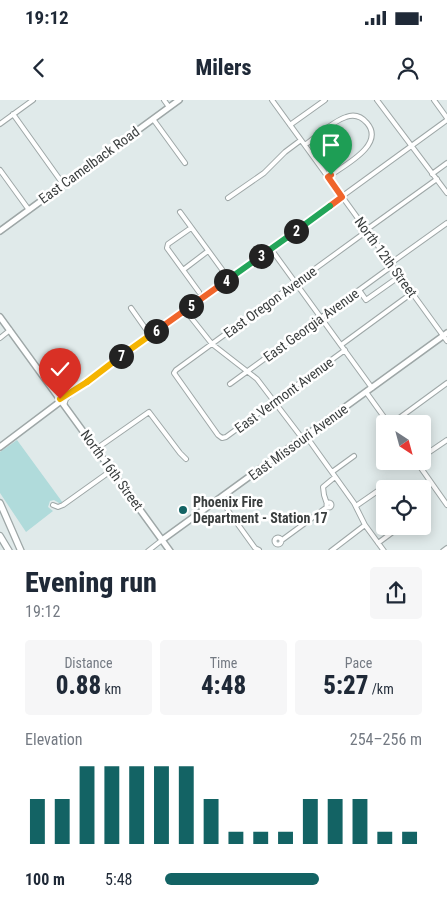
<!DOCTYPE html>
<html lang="en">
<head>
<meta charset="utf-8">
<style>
	:root { --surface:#fff; --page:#f6f6f7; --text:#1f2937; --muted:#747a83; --accent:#136364 }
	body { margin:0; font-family:"Roboto Condensed",sans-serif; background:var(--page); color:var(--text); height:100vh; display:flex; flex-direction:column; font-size:19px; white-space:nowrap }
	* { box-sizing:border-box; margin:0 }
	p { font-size:16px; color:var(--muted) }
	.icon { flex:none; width:28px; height:28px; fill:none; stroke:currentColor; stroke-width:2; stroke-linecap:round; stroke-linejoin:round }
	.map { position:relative; height:450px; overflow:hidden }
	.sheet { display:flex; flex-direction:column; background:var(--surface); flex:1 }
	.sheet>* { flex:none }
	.needle { width:32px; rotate:144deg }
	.tools { position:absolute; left:376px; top:315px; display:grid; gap:10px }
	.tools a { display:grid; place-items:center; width:55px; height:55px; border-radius:5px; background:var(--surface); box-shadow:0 2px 12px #0003; font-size:25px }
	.pin { position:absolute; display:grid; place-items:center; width:42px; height:42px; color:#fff; margin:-51px -21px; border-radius:50% 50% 50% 0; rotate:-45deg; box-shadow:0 0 5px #0007 }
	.pin .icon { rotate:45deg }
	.km { position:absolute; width:25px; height:25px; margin:-12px; border-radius:50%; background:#222; color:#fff; font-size:14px; line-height:25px; text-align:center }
	.round { display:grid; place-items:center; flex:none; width:52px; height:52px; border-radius:5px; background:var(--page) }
	.overview { display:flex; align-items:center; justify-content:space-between; height:85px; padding:0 25px }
	h1 { font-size:28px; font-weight:800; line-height:38px }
	.figures { display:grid; grid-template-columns:repeat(3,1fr); gap:8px; height:85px; padding:5px 25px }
	.figures div { display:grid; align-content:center; border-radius:5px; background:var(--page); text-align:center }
	.figures b { font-size:25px; font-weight:800 }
	.figures small { font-size:14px; font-weight:400 }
	.figures p { font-size:14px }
	.chart { height:140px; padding:10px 25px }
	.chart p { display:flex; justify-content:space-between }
	.chart svg { width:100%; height:90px; margin-top:5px; stroke:var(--accent); stroke-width:6 }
	ul { padding:0 25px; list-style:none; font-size:16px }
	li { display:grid; grid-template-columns:80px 60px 1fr; align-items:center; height:38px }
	li i { height:12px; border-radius:6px; background:var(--accent) }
	.status { display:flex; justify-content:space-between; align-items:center; height:35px; padding:0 25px; background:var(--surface); direction:ltr }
	.status svg { height:14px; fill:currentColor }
	header { display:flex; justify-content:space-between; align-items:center; height:65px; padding:0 25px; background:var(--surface); font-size:22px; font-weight:800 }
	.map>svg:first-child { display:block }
</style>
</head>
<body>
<div class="status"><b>19:12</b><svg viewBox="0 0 49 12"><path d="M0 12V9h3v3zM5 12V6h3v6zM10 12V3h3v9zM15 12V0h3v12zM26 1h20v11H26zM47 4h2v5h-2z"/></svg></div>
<header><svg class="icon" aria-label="back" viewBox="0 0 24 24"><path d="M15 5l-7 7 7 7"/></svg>Milers<svg class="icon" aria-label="person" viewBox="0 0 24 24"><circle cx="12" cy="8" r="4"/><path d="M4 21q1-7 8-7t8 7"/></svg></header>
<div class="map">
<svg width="447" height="451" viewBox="0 0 447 451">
	<rect width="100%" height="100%" fill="#e0eaea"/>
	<path fill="#b0dbdb" d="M 17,340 L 63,403 L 59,403 L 54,400 L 50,401 L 48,407 L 53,411 L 26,432 L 0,393 L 0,352 Z"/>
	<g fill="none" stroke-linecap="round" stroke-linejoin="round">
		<g stroke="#9ea7a7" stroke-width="6">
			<path id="minor" d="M 164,0 L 169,7
				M 272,0 L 447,241
				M 377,0 L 447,93
				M 434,0 L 447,18
				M 13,14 L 63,84
				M 153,19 L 185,63
				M 0,24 L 33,0
				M 290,25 L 325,0
				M 305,45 C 316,37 333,21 346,17 C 354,14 361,16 367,23 C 386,45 343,66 328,77
				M 0,70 L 29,110
				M 432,74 L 447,63
				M 228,98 L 264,73 L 285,52 L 301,40
				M 180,112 L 229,179
				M 191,128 L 168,144 L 167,148 L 183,170 L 208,151
				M 366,130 L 437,79
				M 271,149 L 372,288
				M 391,163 L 447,123
				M 183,170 L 199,192
				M 359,190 L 366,200 L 400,176
				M 131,208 L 150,235
				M 185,210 L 212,244 L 257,279 L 302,338
				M 0,238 L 10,230
				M 341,245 L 412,193
				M 345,250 L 226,337 L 222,338 L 218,335 L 174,273 L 176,270 L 367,131
				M 230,284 L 392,166
				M 366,292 L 389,324
				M 60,299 L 73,292 L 447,20
				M 64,305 L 66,299 L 73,292
				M 391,324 L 447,283
				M 306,336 L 354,403 L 365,425 L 384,451
				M 96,349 L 149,312 L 180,353 L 186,359
				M 422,357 L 447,340
				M 416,361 L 447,405
				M 332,372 L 354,356
				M 221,398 L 229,412 L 255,448 L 259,450
				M326.5 405a2.5 2.5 0 1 1 5 0a2.5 2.5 0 1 1-5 0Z
				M 327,404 L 324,395 L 323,387 L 335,377
				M 53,405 L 58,407 L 63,405 L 112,370
				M 356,406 L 382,388
				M274.5 441a3.5 3.5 0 1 1 7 0a3.5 3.5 0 1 1-7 0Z
				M 282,440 L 327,407
				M 378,443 L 401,426
				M 148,451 L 162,440
				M 331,451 L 365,425
				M 443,451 L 447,448"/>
		</g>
		<g stroke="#9ea7a7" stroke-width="8">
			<path id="major" d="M 0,131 L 179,0
				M 0,217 L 170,451
				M 0,347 L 61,301
				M 162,440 L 447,233"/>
		</g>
		<g stroke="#9ea7a7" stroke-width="8">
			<path id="highway" d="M 0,403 L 21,451
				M 0,436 L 9,451"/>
		</g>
		<use href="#minor" stroke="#fff" stroke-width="4"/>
		<use href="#major" stroke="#fff" stroke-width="5"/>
		<use href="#highway" stroke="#fff" stroke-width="5.5"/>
	</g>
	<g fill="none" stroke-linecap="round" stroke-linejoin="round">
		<g stroke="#fff" stroke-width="10">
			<path id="split-1" d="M 330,106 L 342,97 L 328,77 L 331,75"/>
		</g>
		<g stroke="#fff" stroke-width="10">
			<path id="split-2" d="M 296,131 L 330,106"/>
		</g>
		<g stroke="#fff" stroke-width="10">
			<path id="split-3" d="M 261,156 L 296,131"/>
		</g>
		<g stroke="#fff" stroke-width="10">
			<path id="split-4" d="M 226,181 L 261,156"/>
		</g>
		<g stroke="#fff" stroke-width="10">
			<path id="split-5" d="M 191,206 L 226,181"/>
		</g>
		<g stroke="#fff" stroke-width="10">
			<path id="split-6" d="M 156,231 L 191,206"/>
		</g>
		<g stroke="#fff" stroke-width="10">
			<path id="split-7" d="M 121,256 L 156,231"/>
		</g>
		<g stroke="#fff" stroke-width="10">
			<path id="split-8" d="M 87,282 L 121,256"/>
		</g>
		<g stroke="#fff" stroke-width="10">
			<path id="split-9" d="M 60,299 L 87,282"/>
		</g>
		<use href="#split-1" stroke="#f0652b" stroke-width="6"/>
		<use href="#split-2" stroke="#22a559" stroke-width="6"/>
		<use href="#split-3" stroke="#22a559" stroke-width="6"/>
		<use href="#split-4" stroke="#22a559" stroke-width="6"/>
		<use href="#split-5" stroke="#f0652b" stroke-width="6"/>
		<use href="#split-6" stroke="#f0652b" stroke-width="6"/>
		<use href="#split-7" stroke="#f5b400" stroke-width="6"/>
		<use href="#split-8" stroke="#f5b400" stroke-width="6"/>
		<use href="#split-9" stroke="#f5b400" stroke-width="6"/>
	</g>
	<circle fill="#136364" stroke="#fff" stroke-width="2" cx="183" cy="410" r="5"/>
	<g text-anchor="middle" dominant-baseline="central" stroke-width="5" stroke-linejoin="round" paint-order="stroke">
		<g font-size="14" fill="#3a3e3e" stroke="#fff">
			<text transform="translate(89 65) rotate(-36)">East Camelback Road</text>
			<text transform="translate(386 157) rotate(54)">North 12th Street</text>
			<text transform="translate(270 202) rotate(-36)">East Oregon Avenue</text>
			<text transform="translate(311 225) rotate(-36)">East Georgia Avenue</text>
			<text transform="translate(284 295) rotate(-36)">East Vermont Avenue</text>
			<text transform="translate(298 342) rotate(-36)">East Missouri Avenue</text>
			<text transform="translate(112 370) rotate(54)">North 16th Street</text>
		</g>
		<g font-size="14" font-weight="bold" fill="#3a3e3e" stroke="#fff" text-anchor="start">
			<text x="193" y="402">Phoenix Fire<tspan x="193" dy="16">Department - Station 17</tspan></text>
		</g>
	</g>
</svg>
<div class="tools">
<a><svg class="needle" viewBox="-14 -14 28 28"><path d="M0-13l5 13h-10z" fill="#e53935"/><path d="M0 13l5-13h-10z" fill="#747a83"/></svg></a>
<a><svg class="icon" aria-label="locate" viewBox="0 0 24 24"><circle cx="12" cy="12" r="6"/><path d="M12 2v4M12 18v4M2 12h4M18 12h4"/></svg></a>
</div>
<div class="pin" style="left:331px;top:75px;background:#1e9e55"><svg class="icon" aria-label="arrive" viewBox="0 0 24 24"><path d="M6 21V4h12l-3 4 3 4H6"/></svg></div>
<div class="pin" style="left:60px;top:299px;background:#d93025"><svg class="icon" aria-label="check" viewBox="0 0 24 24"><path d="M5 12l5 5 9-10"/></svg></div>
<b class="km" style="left:296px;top:131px">2</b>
<b class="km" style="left:261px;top:156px">3</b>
<b class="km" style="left:226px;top:181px">4</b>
<b class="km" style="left:191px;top:206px">5</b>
<b class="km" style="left:156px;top:231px">6</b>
<b class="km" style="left:121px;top:256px">7</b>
</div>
<section class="sheet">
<div class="overview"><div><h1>Evening run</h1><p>19:12</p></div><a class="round"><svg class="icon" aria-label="share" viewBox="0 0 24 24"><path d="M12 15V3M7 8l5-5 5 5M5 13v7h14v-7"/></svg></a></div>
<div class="figures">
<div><p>Distance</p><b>0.88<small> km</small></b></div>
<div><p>Time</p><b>4:48</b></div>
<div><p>Pace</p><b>5:27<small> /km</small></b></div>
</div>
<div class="chart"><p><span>Elevation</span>254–256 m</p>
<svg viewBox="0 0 160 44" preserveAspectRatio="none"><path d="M5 44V22M15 44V22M25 44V6M35 44V6M45 44V6M55 44V6M65 44V6M75 44V22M85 44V38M95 44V38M105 44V38M115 44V22M125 44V22M135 44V22M145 44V38M155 44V38"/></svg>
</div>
<ul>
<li><b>100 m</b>5:48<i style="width:60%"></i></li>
</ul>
</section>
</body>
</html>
